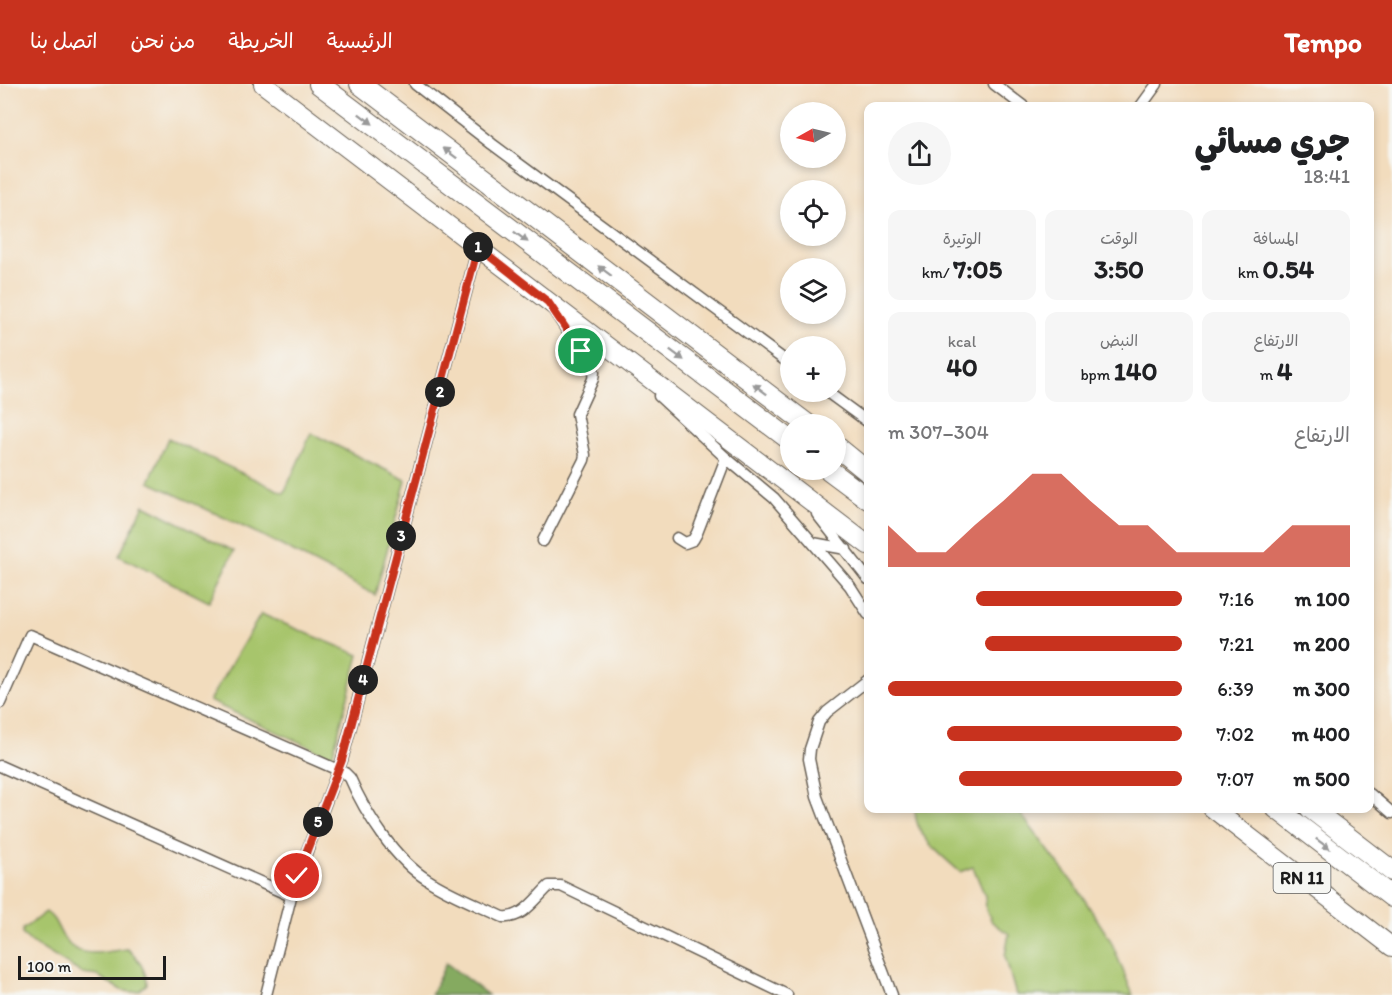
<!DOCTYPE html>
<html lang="ar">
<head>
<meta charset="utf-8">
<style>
	:root { --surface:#fff; --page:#f6f6f6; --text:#202124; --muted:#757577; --accent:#c8321e }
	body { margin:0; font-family:Itim,"Playpen Sans Arabic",sans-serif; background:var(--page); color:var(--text); direction:rtl; height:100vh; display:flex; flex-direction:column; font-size:22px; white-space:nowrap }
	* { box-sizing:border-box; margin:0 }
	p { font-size:20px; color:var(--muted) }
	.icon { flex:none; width:33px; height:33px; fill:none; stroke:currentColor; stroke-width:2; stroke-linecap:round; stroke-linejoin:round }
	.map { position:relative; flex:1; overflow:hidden; direction:ltr }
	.details { position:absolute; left:864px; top:18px; width:510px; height:711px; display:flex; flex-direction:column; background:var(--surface); border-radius:12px; box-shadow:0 3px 9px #0003; direction:rtl }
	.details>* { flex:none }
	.needle { width:39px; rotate:262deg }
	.tools { position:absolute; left:780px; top:18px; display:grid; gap:12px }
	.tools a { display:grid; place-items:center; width:66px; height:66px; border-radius:50%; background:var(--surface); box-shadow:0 3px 9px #0003; font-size:30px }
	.scale { position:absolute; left:18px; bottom:15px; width:148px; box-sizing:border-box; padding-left:6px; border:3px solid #1c1c1c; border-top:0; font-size:16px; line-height:21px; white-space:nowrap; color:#1c1c1c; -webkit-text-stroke:4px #f6f6f2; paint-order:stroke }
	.pin { position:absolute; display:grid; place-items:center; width:51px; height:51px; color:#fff; margin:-26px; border:3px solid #fff; border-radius:50%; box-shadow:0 2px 6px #0007 }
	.km { position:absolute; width:30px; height:30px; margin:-15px; border-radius:50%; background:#222; color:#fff; font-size:16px; line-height:30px; text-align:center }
	.round { display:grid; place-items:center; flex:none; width:63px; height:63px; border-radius:32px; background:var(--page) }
	.headline { display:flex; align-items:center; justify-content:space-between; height:102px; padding:0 24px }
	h1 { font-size:33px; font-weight:800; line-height:45px }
	.stats { display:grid; grid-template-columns:repeat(3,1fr); gap:9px; height:102px; padding:6px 24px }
	.stats div { display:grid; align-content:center; border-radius:12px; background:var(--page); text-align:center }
	.stats b { font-size:26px; font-weight:800 }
	.stats small { font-size:16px; font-weight:400 }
	.stats p { font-size:16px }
	.chart { height:168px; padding:12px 24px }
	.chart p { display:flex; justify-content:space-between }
	.chart svg { width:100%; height:108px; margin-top:6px; fill:var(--accent); opacity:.7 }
	ul { padding:0 24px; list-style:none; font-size:20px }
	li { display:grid; grid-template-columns:96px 72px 1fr; align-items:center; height:45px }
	li i { height:15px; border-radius:8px; background:var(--accent) }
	header { display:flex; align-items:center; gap:36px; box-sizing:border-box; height:84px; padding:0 30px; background:var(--accent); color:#fff }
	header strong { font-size:28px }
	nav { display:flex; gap:33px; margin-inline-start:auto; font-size:21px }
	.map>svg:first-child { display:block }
</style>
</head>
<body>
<header>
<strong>Tempo</strong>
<nav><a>الرئيسية</a><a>الخريطة</a><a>من نحن</a><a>اتصل بنا</a></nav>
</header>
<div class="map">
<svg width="1392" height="911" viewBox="0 0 1392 911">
	<rect width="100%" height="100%" fill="#f6f6f2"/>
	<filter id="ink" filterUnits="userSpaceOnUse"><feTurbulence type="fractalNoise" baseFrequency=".0167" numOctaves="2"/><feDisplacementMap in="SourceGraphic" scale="12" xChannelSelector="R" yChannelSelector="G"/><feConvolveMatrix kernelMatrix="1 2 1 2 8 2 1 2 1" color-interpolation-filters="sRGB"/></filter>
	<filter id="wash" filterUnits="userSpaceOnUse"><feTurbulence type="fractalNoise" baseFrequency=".008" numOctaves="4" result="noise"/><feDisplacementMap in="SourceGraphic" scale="24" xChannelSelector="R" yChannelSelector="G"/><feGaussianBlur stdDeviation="1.35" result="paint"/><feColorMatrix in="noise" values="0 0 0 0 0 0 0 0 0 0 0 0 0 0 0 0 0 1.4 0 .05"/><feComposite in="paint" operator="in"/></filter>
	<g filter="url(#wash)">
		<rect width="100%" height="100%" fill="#f2dcbd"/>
		<path fill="#a7c56c" stroke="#627044" stroke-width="1.5" d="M 311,349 L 406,396 L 375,511 L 265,453 L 149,398 L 168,354 L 284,409 Z
			M 144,421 L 234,467 L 209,518 L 119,472 Z
			M 261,530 L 359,571 L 332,673 L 209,617 Z
			M 915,724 L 1017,725 L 1079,807 L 1111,857 L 1133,911 L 1016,911 L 1005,872 L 1009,850 L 992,838 L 986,825 L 985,812 L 973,783 L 960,788 C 941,770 914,753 915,724 Z
			M 46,828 C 56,835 56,841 62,851 C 76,877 103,868 127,865 C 137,871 147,888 147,900 L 139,907 L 131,908 L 121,906 L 98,892 L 83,890 L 31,858 L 22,850 L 23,845 Z"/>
		<path fill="#85aa60" stroke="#50633e" stroke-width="1.5" d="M 446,879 L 488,911 L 431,911 Z"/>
	</g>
	<g filter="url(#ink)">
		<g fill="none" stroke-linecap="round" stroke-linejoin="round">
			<g stroke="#675f54" stroke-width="13">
				<path id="street" d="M 415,0 L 492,60 L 790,280
					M 994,0 L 1023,22
					M 1141,22 L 1157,0
					M 827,308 L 868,338
					M 659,312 L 726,374 L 774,414 L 850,502 L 868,530
					M 817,430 L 868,495
					M 677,454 L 685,459 L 693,456 L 697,449 L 726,374
					M 543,457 L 584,376 L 585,371 L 577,330 L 593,295 L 594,288 L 555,228
					M 813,459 L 846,465
					M 868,596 L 827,628 L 819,638 L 810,665 L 809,675 L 817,713 L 892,911
					M 0,619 L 30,551 L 345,689 L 350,694 C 365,729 395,776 428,796 C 451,811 478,821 503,833 C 523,835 536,814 549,802 L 561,802 L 787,911
					M 0,682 L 291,812
					M 1370,710 L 1392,729
					M 266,911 L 294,801 L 342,676 L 478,163"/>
			</g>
			<g stroke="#675f54" stroke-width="20">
				<path id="primary" d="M 263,0 L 868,461
					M 1212,724 L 1392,863"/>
			</g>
			<g stroke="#675f54" stroke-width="22">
				<path id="highway" d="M 319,0 L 790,356
					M 360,0 L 807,340
					M 836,362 L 868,388
					M 829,386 L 868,415
					M 1276,724 L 1392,813
					M 1310,724 L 1392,787"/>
			</g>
			<use href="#street" stroke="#fff" stroke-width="10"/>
			<use href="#primary" stroke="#fff" stroke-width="18"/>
			<use href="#highway" stroke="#fff" stroke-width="20"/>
		</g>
		<defs><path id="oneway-solid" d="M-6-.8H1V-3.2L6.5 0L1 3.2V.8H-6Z" transform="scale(1.5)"/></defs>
		<g fill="#999">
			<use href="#oneway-solid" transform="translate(366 35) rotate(37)"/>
			<use href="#oneway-solid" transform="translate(450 69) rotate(-143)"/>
			<use href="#oneway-solid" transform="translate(521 153) rotate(37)"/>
			<use href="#oneway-solid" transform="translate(605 187) rotate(-143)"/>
			<use href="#oneway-solid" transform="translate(677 271) rotate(37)"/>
			<use href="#oneway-solid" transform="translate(760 305) rotate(-143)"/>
			<use href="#oneway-solid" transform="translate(1323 760) rotate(37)"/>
		</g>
	</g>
	<g fill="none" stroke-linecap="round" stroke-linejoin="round" filter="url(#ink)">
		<g stroke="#fff" stroke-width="12">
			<path id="route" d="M 297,792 L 342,676 L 478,163 L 548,218 L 581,267"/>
		</g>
		<use href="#route" stroke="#c8321e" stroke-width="8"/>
	</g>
	<g text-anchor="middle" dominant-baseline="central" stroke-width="5" stroke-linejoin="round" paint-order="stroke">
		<rect fill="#f6f6f2" stroke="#5d5d5c" stroke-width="1.5" x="1273.5" y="779" width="57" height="30" rx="4.5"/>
		<g font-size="18" font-weight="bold" fill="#1c1c1c">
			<text x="1302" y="794">RN 11</text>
		</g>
	</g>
</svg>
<div class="tools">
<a><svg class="needle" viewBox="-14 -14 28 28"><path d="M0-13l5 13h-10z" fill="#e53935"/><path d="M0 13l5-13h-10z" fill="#757577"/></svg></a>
<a><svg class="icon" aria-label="locate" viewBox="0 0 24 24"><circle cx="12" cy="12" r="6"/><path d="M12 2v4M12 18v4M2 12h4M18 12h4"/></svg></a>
<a><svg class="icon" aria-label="layers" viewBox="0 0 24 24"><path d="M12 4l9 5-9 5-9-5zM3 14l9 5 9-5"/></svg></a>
<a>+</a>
<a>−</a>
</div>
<div class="scale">100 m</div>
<div class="pin" style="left:581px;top:267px;background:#1e9e55"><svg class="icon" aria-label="arrive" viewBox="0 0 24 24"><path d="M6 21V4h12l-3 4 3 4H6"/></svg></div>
<div class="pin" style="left:297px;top:792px;background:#d93025"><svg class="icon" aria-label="check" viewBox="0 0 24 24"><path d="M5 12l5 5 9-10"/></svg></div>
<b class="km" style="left:478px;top:163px">1</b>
<b class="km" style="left:440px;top:308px">2</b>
<b class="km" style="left:401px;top:452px">3</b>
<b class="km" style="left:363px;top:596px">4</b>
<b class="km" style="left:318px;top:738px">5</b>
<section class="details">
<div class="headline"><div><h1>جري مسائي</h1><p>18:41</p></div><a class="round"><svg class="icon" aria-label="share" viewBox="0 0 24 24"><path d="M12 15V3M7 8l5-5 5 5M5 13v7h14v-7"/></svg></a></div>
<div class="stats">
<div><p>المسافة</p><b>0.54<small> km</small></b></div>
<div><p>الوقت</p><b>3:50</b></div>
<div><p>الوتيرة</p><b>7:05<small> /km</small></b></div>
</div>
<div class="stats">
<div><p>الارتفاع</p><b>4<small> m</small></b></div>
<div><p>النبض</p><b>140<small> bpm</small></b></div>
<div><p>kcal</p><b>40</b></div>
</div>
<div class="chart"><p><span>الارتفاع</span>304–307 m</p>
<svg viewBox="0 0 160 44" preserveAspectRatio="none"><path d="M0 44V27L10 38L20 38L30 27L40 17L50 6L60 6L70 17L80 27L90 27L100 38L110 38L120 38L130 38L140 27L150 27L160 27V44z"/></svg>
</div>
<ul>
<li><b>100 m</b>7:16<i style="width:70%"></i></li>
<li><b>200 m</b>7:21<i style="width:67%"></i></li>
<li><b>300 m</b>6:39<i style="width:100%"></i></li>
<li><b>400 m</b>7:02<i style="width:80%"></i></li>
<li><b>500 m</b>7:07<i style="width:76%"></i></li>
</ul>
</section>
</div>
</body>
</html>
